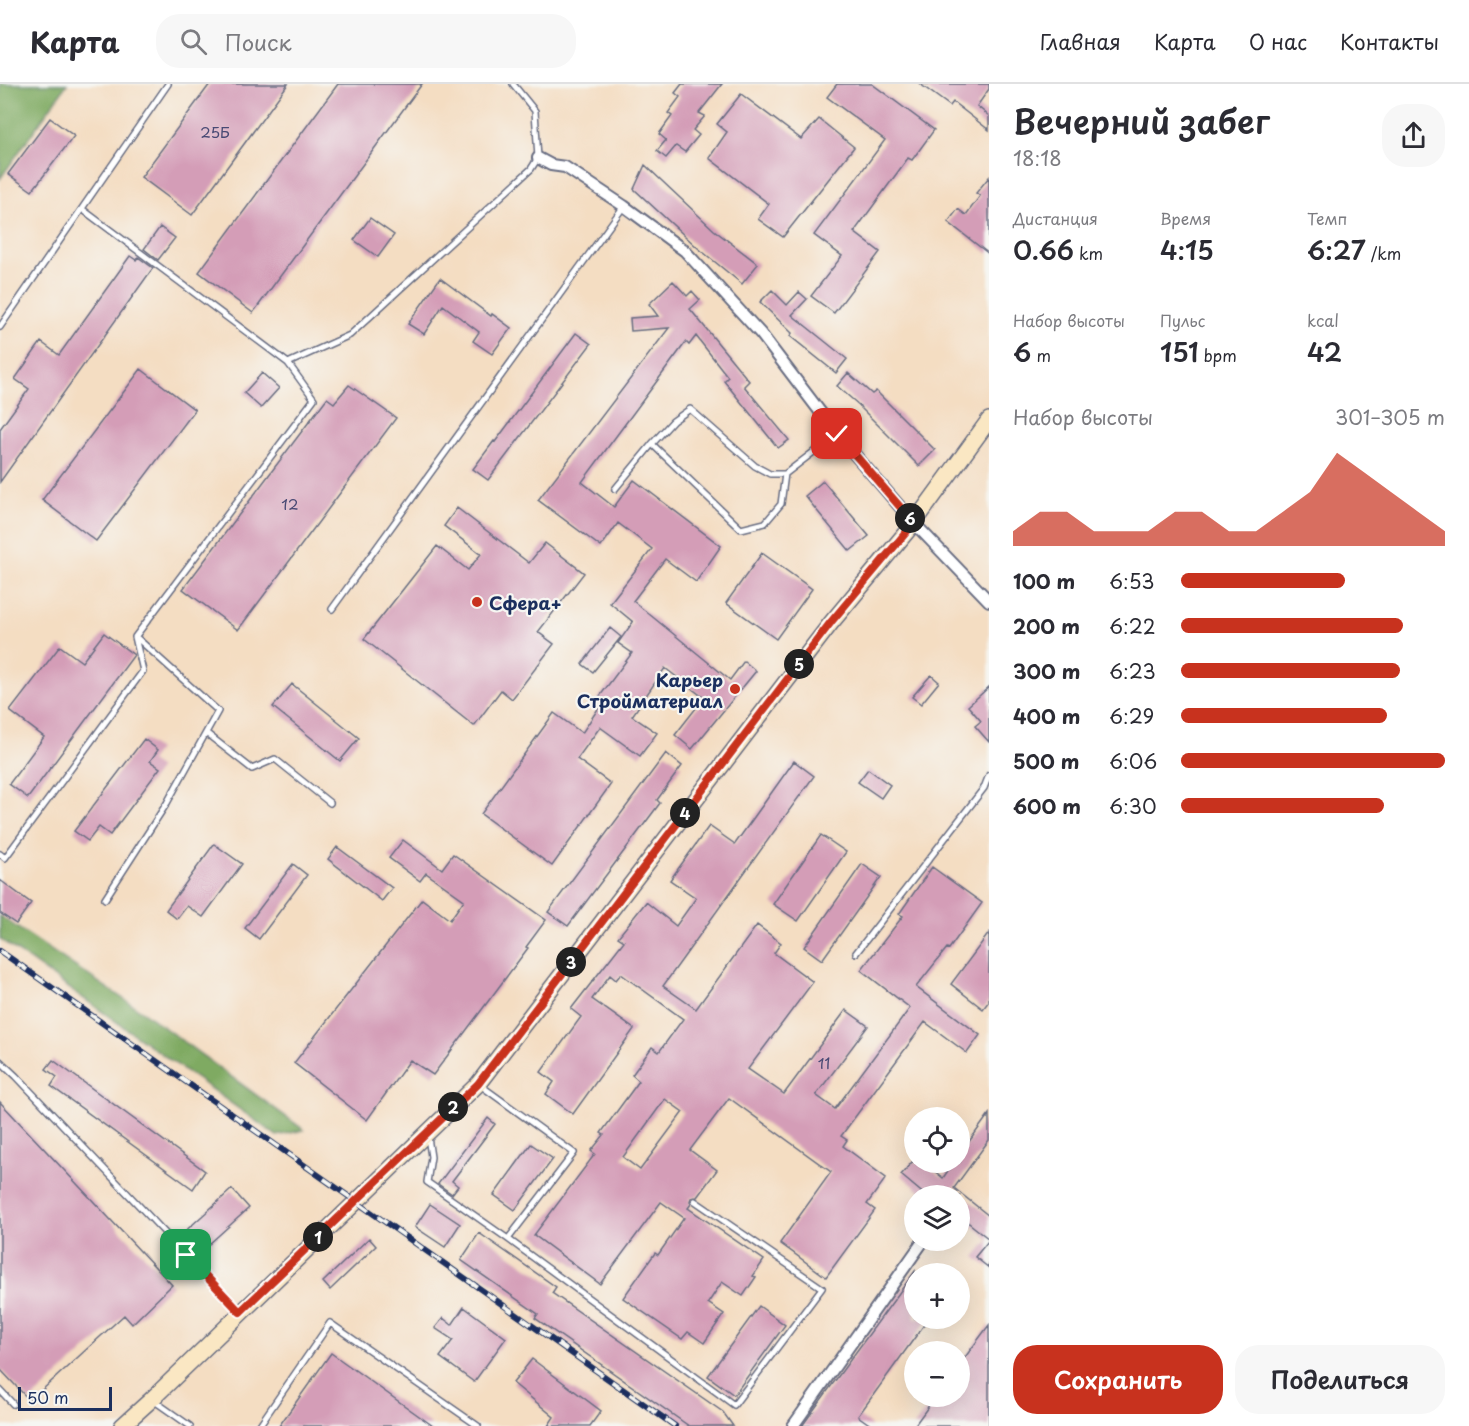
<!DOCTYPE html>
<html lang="ru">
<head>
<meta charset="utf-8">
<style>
	:root { --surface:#fff; --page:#f7f7f7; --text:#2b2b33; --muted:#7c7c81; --line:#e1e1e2; --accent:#c8321e }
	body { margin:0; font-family:"Playpen Sans",sans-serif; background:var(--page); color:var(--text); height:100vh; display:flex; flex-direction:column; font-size:22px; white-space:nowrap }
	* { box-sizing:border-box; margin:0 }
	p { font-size:20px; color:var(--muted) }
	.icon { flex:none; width:33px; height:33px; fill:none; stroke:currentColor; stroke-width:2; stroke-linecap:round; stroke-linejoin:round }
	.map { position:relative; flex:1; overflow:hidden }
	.sheet { display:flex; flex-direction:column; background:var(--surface); width:480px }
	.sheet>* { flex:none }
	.controls { position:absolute; left:904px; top:1023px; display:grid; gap:12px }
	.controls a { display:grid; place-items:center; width:66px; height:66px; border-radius:50%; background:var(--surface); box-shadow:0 6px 24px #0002; font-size:30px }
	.scale { position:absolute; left:18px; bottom:15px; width:94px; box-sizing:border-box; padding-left:6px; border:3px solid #1b2f5e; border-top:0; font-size:16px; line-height:21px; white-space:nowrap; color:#1b2f5e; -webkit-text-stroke:4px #f6f6f2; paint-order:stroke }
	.pin { position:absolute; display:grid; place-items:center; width:51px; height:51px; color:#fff; margin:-26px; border-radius:12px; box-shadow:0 3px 9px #0006 }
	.km { position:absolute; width:30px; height:30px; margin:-15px; border-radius:50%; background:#222; color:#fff; font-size:16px; line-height:30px; text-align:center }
	.round { display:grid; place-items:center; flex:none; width:63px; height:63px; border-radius:24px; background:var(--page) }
	.headline { display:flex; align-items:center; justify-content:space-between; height:102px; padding:0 24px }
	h1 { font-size:33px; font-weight:600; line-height:45px }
	.metrics { display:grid; grid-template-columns:repeat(3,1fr); gap:9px; height:102px; padding:6px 24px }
	.metrics div { display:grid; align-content:center }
	.metrics b { font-size:26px; font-weight:600 }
	.metrics small { font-size:16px; font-weight:400 }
	.metrics p { font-size:16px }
	.chart { height:168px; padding:12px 24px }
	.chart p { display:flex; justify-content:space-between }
	.chart svg { width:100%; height:108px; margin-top:6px; fill:var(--accent); opacity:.7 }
	.action { display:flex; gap:12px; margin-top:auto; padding:12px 24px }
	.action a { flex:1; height:69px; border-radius:24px; background:var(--accent); color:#fff; font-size:24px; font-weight:600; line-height:69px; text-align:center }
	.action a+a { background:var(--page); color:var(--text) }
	ul { padding:0 24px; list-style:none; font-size:20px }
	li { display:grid; grid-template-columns:96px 72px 1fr; align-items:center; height:45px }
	li i { height:15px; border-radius:8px; background:var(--accent) }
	header { display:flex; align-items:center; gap:36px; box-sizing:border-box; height:84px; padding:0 30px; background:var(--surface); border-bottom:2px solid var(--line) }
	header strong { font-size:28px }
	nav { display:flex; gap:33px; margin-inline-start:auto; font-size:21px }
	.search { width:420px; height:54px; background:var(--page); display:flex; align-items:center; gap:15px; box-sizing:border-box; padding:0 21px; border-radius:24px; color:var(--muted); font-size:22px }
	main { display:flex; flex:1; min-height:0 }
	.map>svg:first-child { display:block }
</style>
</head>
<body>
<header>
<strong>Карта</strong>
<div class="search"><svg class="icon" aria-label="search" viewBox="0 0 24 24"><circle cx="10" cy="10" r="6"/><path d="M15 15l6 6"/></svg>Поиск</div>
<nav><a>Главная</a><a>Карта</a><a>О нас</a><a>Контакты</a></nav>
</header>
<main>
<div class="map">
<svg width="989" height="1342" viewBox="0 0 989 1342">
	<rect width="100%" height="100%" fill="#f6f6f2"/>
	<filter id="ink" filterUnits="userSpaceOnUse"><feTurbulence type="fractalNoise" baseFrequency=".0167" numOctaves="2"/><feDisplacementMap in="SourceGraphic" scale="12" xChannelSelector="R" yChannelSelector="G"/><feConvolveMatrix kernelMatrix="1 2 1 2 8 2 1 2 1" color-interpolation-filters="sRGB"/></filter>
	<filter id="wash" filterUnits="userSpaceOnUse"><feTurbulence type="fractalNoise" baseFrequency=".008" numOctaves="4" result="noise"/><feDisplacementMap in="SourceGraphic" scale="24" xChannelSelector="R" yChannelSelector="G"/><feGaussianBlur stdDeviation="1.35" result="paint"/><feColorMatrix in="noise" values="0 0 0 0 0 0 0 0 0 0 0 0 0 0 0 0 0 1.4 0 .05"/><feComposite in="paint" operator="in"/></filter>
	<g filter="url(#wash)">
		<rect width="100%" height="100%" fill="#f4ddc2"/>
		<path fill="#7faa62" stroke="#4d6c60" stroke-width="1.5" d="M 0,0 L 67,0 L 0,95 Z
			M 0,832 L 143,928 L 304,1046 L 277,1052 L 0,855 Z"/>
		<g id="blocks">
			<path fill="#d49db7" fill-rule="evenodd" d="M 210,0 L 288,0 L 192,131 L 141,93 Z
				M 338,0 L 422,0 L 253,229 L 199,188 Z
				M 682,0 L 722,0 L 699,29 L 705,32 L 693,46 L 699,51 L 685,68 L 676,62 L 666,74 L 657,67 L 666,56 L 659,50 L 672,32 L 668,29 L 680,13 L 675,9 Z
				M 837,0 L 872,0 L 934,46 L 912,76 L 908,74 L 854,148 L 880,168 L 834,229 L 811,212 L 842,172 L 814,151 L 885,56 L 827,13 Z
				M 920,0 L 989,0 L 989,5 L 977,22 L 989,32 L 989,46 L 953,18 L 950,22 Z
				M 741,10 L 801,55 L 819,35 L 854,63 L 783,153 L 758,135 L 769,120 L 709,74 L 727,48 L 717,40 Z
				M 50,34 L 74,52 L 32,107 L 8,90 Z
				M 645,81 L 714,146 L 758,180 L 742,200 L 698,164 L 634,105 Z
				M 989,93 L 989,170 L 948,138 L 958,125 L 966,131 L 980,112 L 976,109 Z
				M 370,134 L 394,151 L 378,173 L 354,156 Z
				M 160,143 L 175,154 L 158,176 L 144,165 Z
				M 130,172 L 136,176 L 138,173 L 153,184 L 0,398 L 0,345 L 29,305 L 15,295 L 41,258 L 59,271 Z
				M 440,194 L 491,232 L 492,230 L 511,244 L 492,270 L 473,257 L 479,248 L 443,221 L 424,250 L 408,240 Z
				M 673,197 L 687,212 L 692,207 L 700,216 L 690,225 L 749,297 L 744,302 L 789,356 L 778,364 L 724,297 L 728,293 L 696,252 L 689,261 L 686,258 L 582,398 L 614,423 L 634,396 L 721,462 L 696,498 L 665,475 L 633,517 L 730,596 L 744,577 L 756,587 L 692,665 L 675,651 L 704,614 L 665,584 L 632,632 L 657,649 L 640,672 L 600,643 L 577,675 L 611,700 L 552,782 L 481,730 L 554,629 L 582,649 L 602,619 L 597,616 L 632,569 L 618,559 L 633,538 L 610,519 L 652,465 L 618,439 L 601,463 L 538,416 L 669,244 L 631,247 L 630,234 L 658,232 L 649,220 Z
				M 772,206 L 787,221 L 799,208 L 807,215 L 792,231 L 847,275 L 836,289 L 790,252 L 792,249 L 760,218 Z
				M 576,249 L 591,260 L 488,396 L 473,385 L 494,357 L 495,358 Z
				M 141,285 L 195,326 L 96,457 L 42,416 Z
				M 262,289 L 279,304 L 261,324 L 244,309 Z
				M 848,289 L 872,310 L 876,307 L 935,366 L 919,382 L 860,323 L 860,322 L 837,302 Z
				M 349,301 L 396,334 L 238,546 L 183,505 L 327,314 L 334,319 Z
				M 823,397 L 869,452 L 850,467 L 805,412 Z
				M 457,424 L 529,479 L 545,459 L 584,489 L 538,548 L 554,560 L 512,615 L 501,606 L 474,642 L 364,555 L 437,462 L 468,486 L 481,470 L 444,442 Z
				M 762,469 L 812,505 L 776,555 L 726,519 Z
				M 610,544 L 621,553 L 593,588 L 582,580 Z
				M 104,549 L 134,571 L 28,714 L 9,700 L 44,653 L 10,627 L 60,562 L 82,578 Z
				M 931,591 L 939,598 L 921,620 L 912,613 Z
				M 292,600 L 359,654 L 340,677 L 273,623 Z
				M 989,603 L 989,658 L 975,642 L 981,637 L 968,622 Z
				M 144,655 L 158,666 L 150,677 L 160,684 L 110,751 L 99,743 L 88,757 L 74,747 Z
				M 666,669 L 682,682 L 657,716 L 660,719 L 568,842 L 548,828 Z
				M 794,677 L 814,692 L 663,902 L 696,925 L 757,841 L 781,859 L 774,869 L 813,898 L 748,985 L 784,1010 L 846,926 L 868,942 L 816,1011 L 835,1025 L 910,924 L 861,886 L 903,832 L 899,830 L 932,783 L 982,819 L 949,865 L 947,864 L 916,903 L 980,951 L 967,969 L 925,938 L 841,1052 L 847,1056 L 843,1062 L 886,1094 L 867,1120 L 875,1126 L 826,1193 L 780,1159 L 831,1088 L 729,1014 L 690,1066 L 717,1086 L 697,1113 L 691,1114 L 690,1117 L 691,1120 L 688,1124 L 764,1176 L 753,1192 L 756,1193 L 743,1212 L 722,1198 L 708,1219 L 724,1230 L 704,1259 L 688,1248 L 682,1255 L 623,1214 L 655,1169 L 658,1171 L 684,1134 L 661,1118 L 600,1200 L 534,1151 L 595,1070 L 591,1067 L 604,1051 L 601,1049 L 639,997 L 632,991 L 652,963 L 659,968 L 683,935 L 621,890 L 616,896 L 610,891 L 592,915 L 634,945 L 573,1030 L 546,1010 L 554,998 L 541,988 L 581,933 L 571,925 L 624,857 L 618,853 L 646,818 L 676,842 L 696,814 L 670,796 L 709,742 L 735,760 ZM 665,1015 L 683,1028 L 640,1086 L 623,1073 Z
				M 868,685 L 890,701 L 881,714 L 858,698 Z
				M 821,751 L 846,768 L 798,837 L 773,820 Z
				M 403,756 L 442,785 L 453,770 L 546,836 L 526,863 L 528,864 L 433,991 L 410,976 L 367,1036 L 294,979 L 422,815 L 450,836 L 464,816 L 426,789 L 420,797 L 389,774 Z
				M 214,760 L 242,780 L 203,833 L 187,822 L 177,835 L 166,826 Z
				M 337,763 L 392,804 L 382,817 L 328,775 Z
				M 293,780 L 307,791 L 259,855 L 245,844 Z
				M 862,780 L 881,793 L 822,876 L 804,863 Z
				M 0,796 L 31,819 L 16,840 L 0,829 Z
				M 989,849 L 989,917 L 983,925 L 951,900 Z
				M 53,976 L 205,1087 L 193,1105 L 51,1002 L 57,993 L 46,985 Z
				M 0,1018 L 172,1201 L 132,1240 L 124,1231 L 30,1317 L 0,1285 Z
				M 989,1030 L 989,1056 L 954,1104 L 989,1132 L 989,1155 L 960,1132 L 960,1112 L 926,1112 L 901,1091 L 912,1078 L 923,1078 L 943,1094 L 954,1078 L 960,1078 L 960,1070 Z
				M 488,1034 L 495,1040 L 452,1097 L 458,1102 L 452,1110 L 438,1100 Z
				M 531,1060 L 553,1075 L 515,1126 L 494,1111 Z
				M 232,1105 L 249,1124 L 198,1170 L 181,1151 Z
				M 430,1120 L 460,1140 L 445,1163 L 415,1143 Z
				M 479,1149 L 556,1203 L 552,1209 L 723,1328 L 733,1342 L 689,1342 L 535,1234 L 538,1230 L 461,1176 Z
				M 369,1154 L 376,1162 L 330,1206 L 323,1198 Z
				M 989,1156 L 989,1184 L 975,1173 Z
				M 915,1187 L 915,1234 L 929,1234 L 858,1332 L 872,1342 L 802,1342 Z
				M 759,1222 L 785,1241 L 734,1311 L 708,1292 Z
				M 464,1223 L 506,1254 L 474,1298 L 440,1273 L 453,1256 L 435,1244 L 443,1234 L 452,1241 Z
				M 989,1241 L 989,1342 L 914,1342 L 936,1312 L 960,1312 L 960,1280 Z
				M 331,1269 L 433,1342 L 279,1342 Z
				M 532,1275 L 601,1327 L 590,1342 L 548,1342 L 554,1333 L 513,1299 Z"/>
		</g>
	</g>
	<g filter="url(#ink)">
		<use href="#blocks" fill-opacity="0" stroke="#676c81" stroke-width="1.5"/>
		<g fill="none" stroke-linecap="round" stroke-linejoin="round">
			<g stroke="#676c81" stroke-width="8">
				<path id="lane" d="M 0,243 L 168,0
					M 288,279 L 350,251 L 531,85 L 538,74 L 535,27 L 513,0
					M 652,360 L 673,337 L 690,325 L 755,382 L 770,390 L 785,390
					M 615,405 L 652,360 L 741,445 L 765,439 L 781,420 L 785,390 L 837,350
					M 332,525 L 624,122
					M 206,649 L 252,685 L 275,675 L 330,719
					M 0,770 L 5,774 L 143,587 L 135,553 L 314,315 L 288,279 L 82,125
					M 105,815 L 167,719 L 218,627 L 137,554
					M 856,869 L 984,704 L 989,691
					M 0,977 L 16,992 L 239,1227
					M 428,1053 L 431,1073 L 427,1098 L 508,1155 L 574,1069 L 480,1001
					M 508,1155 L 734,1321 L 822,1204 L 695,1117
					M 0,1306 L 13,1320
					M 153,1316 L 190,1342
					M 259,1342 L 330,1239 L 478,1342"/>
			</g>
			<g stroke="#676c81" stroke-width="14">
				<path id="street" d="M 538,74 L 551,81 L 565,83 L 624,122 L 685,167 L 761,250 L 837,350 L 914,439 L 989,517
					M 793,1342 L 924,1156"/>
			</g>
			<g stroke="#676c81" stroke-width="18">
				<path id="secondary" d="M 122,1342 L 152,1315 L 478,1000 L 831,539 L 914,439 L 989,336"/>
			</g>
			<use href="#lane" stroke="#fff" stroke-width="5"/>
			<use href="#street" stroke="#fff" stroke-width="10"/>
			<use href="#secondary" stroke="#fae7c3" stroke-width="15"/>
			<g stroke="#1b2f5e" stroke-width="6">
				<path id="rail" d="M 0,867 L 675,1342"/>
			</g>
			<use href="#rail" stroke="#f6f6f2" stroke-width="4" stroke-dasharray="11" stroke-linecap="butt"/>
		</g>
	</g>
	<g fill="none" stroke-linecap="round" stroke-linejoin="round" filter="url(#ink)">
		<g stroke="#fff" stroke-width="12">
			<path id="route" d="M 186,1171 L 240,1228 L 478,1000 L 831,538 L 914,439 L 837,350"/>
		</g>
		<use href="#route" stroke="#c8321e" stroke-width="8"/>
	</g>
	<g fill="#c8321e" stroke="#f6f6f2" stroke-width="2">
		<circle cx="477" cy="518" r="6"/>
		<circle cx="735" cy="605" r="6"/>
	</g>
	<g text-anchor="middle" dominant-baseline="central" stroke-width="4.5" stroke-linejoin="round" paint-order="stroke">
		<g font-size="15" fill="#494a74">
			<text x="215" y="47">25Б</text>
			<text x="290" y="419">12</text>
			<text x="824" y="978">11</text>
		</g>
		<g font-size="18" font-weight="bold" fill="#1b2f5e" stroke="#f6f6f2" text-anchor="start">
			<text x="489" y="518">Сфера+</text>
			<text x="723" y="595" text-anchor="end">Карьер<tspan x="723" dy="21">Стройматериал</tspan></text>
		</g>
	</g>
</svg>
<div class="controls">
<a><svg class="icon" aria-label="locate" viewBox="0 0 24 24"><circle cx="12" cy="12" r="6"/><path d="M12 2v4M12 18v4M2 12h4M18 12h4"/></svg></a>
<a><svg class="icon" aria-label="layers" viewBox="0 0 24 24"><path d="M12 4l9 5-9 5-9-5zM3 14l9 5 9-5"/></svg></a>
<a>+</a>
<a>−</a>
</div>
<div class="scale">50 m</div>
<div class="pin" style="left:186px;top:1171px;background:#1e9e55"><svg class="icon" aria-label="arrive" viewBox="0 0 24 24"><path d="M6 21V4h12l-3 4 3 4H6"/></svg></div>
<div class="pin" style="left:837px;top:350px;background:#d93025"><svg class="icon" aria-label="check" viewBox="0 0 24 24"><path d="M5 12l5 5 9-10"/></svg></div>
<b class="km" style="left:318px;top:1153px">1</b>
<b class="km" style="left:453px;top:1023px">2</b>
<b class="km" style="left:571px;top:878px">3</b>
<b class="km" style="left:685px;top:729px">4</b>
<b class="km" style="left:799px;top:580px">5</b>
<b class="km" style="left:910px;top:434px">6</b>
</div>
<section class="sheet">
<div class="headline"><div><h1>Вечерний забег</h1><p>18:18</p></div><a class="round"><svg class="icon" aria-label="share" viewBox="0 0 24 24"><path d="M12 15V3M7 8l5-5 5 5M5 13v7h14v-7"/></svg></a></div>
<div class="metrics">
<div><p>Дистанция</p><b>0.66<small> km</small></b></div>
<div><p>Время</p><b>4:15</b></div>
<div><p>Темп</p><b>6:27<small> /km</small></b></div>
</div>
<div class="metrics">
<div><p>Набор высоты</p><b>6<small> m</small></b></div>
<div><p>Пульс</p><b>151<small> bpm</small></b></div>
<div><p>kcal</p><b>42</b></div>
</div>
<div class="chart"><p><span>Набор высоты</span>301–305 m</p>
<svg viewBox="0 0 160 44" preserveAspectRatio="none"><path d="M0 44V38L10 30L20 30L30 38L40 38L50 38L60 30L70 30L80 38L90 38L100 30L110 22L120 6L130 14L140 22L150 30L160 38V44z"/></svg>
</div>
<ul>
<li><b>100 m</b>6:53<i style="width:62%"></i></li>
<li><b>200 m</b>6:22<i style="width:84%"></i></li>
<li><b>300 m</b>6:23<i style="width:83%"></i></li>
<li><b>400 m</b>6:29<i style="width:78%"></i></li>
<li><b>500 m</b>6:06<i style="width:100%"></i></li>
<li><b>600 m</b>6:30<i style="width:77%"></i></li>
</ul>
<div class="action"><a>Сохранить</a><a>Поделиться</a></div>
</section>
</main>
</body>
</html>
